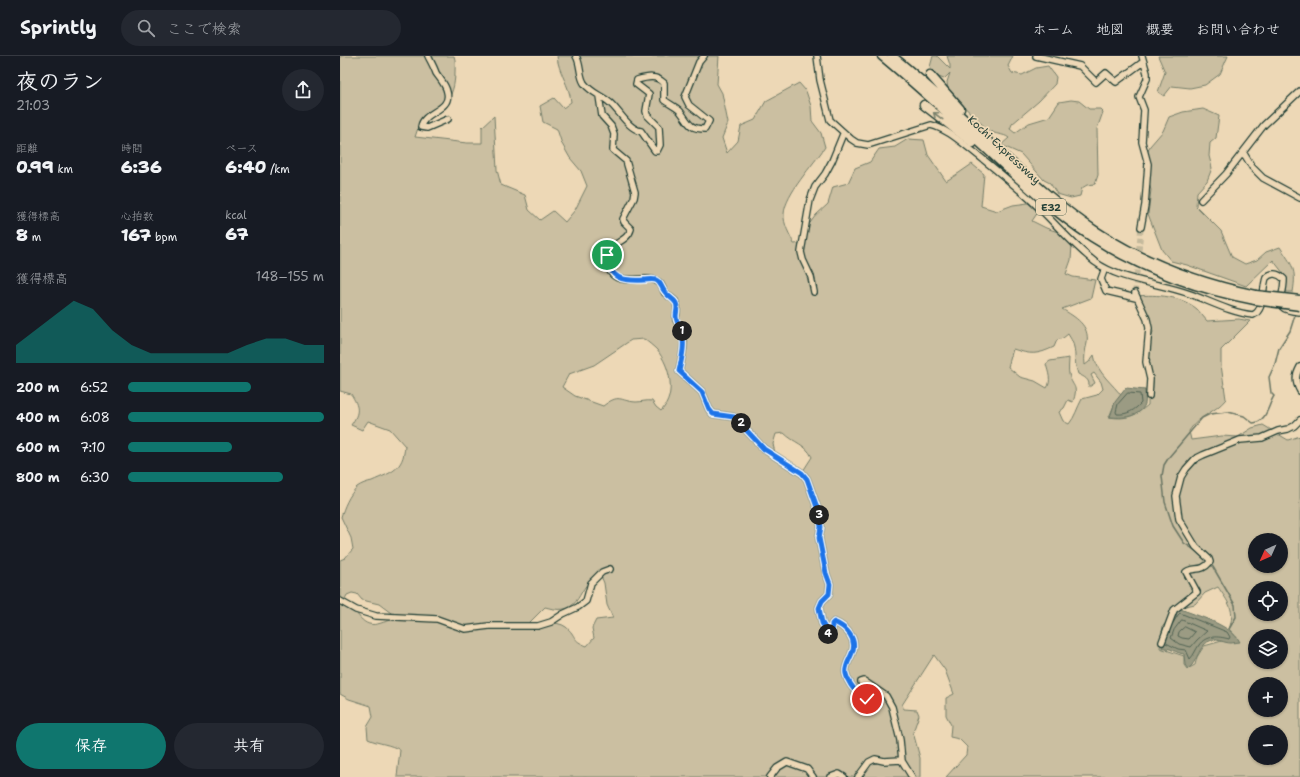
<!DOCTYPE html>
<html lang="ja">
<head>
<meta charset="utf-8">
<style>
	:root { --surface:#171b24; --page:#242831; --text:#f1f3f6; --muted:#9ea1a6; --line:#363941; --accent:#0f766e }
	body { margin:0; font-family:"Shantell Sans","Klee One",sans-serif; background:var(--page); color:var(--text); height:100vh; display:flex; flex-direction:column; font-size:15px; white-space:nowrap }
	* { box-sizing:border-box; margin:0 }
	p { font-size:13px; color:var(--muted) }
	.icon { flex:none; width:22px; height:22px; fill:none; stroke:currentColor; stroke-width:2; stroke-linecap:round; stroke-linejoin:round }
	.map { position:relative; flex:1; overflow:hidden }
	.drawer { display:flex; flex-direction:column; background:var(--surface); width:340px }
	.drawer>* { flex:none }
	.needle { width:26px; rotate:225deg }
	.tools { position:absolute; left:908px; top:477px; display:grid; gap:8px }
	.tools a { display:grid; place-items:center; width:40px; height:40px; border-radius:50%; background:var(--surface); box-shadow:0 1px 3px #0004; font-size:20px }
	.pin { position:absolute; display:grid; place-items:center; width:34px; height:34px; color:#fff; margin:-17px; border:2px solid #fff; border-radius:50%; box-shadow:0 1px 4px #0007 }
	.km { position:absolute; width:20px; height:20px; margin:-10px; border-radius:50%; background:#222; color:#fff; font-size:11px; line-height:20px; text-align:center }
	.round { display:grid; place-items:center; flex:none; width:42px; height:42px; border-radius:21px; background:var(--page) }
	.headline { display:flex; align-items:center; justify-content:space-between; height:68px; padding:0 16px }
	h1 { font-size:22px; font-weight:800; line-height:30px }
	.metrics { display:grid; grid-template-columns:repeat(3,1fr); gap:6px; height:68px; padding:4px 16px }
	.metrics div { display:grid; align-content:center }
	.metrics b { font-size:17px; font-weight:800 }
	.metrics small { font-size:11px; font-weight:400 }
	.metrics p { font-size:11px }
	.chart { height:112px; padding:8px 16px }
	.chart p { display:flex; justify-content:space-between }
	.chart svg { width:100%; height:72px; margin-top:4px; fill:var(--accent); opacity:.7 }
	.button { display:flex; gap:8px; margin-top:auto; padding:8px 16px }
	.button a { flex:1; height:46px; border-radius:24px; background:var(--accent); color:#fff; font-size:16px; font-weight:800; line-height:46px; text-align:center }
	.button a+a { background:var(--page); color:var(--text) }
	ul { padding:0 16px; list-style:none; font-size:13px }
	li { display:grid; grid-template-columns:64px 48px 1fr; align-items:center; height:30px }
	li i { height:10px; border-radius:5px; background:var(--accent) }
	header { display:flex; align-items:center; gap:24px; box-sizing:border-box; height:56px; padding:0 20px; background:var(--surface); border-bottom:1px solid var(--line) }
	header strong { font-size:19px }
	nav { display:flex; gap:22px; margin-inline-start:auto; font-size:14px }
	.search { width:280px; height:36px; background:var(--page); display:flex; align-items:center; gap:10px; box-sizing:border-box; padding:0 14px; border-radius:22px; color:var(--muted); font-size:15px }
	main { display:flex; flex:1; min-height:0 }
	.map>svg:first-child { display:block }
</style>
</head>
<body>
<header>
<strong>Sprintly</strong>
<div class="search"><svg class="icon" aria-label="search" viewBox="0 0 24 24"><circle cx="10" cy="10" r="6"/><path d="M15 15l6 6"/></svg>ここで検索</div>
<nav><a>ホーム</a><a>地図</a><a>概要</a><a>お問い合わせ</a></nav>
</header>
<main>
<section class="drawer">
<div class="headline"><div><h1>夜のラン</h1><p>21:03</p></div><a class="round"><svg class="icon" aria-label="share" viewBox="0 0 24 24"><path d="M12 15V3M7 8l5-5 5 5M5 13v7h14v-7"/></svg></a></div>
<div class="metrics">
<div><p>距離</p><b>0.99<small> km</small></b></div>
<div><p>時間</p><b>6:36</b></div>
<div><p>ペース</p><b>6:40<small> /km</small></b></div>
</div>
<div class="metrics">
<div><p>獲得標高</p><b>8<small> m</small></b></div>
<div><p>心拍数</p><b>167<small> bpm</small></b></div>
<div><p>kcal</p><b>67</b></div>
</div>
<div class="chart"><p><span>獲得標高</span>148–155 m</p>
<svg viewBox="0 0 160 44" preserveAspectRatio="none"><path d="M0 44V33L10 24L20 15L30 6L40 11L50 24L60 33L70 38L80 38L90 38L100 38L110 38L120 33L130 29L140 29L150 33L160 33V44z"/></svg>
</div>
<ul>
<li><b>200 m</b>6:52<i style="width:63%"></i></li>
<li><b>400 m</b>6:08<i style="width:100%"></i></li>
<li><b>600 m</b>7:10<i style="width:53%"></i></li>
<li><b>800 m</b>6:30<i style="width:79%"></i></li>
</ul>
<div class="button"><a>保存</a><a>共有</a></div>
</section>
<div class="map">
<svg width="960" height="721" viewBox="0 0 960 721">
	<rect width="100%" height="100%" fill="#edd8b6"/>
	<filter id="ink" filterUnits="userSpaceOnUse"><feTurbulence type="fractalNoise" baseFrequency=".025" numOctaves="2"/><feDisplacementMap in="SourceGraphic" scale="8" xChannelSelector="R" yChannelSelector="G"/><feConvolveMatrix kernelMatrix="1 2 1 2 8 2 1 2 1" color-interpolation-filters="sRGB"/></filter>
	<g filter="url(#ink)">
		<path fill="#cbbfa1" stroke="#757e6a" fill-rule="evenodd" d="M 0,0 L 114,0 C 116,5 115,10 115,16 C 115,42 103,55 80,66 L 75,81 L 127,87 L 142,87 L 142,71 L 154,60 L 157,114 L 161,129 L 185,139 L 189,154 L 200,164 L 213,155 L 225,166 L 235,154 L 247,130 L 241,115 L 230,102 L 222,88 L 217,73 L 203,66 L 200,50 L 214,42 L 223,52 L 231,46 C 230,30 218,16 217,0 L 379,0 L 377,28 L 382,37 L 388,67 L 382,82 L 387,97 L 398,85 L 401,70 L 415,64 L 426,45 L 459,27 L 466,35 L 471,50 L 472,65 L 481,77 L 485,91 C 474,108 445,138 444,158 C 443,168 450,179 454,188 L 464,187 L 467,171 L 476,159 L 488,148 L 493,131 L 508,127 L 515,112 L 530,106 L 539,93 L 555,91 L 568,83 L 584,84 L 588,99 L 606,125 L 619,117 L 632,108 L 644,118 L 641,150 L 657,155 L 673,149 L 688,147 L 698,156 L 692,165 L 706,172 L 721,177 L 732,189 L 731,204 L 726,218 L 733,221 L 755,224 L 751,242 L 722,253 C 735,261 750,269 747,287 C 745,295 744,301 745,309 L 749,306 L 754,299 C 757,318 773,327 783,342 L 775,347 L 769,361 C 787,364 795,360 808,349 L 808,291 L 813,276 L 808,260 L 797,240 C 817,238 841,240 857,253 C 860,257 864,261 867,265 L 899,263 L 910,265 L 881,294 L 881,309 L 886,343 C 875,357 859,359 849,375 L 851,384 L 882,380 L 898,381 L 912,372 L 923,369 L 948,384 L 960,380 L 960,721 L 606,721 L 626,699 L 627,691 L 619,683 L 610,681 L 611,669 L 606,659 L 606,642 L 614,638 L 605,614 L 594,599 L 562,649 L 564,653 L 577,654 L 579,659 L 573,676 L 580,702 L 580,721 L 57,721 L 60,694 C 50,688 39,688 28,683 L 27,671 L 33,661 L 31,650 L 9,643 L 0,638 L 0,504 L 5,502 L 13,493 L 11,482 L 1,461 C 4,451 9,439 17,431 C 21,428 27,426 32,425 C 52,416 63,414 65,390 L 50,373 L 28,365 L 22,374 L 11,369 C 20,356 19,351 11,338 L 0,335 ZM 728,278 C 739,294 732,301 738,318 C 744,321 750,323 749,331 L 755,327 L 751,319 L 754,317 L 761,326 L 763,333 L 757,339 L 742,343 C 737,352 735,361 729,368 L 723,365 L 719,356 L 724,352 L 728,344 L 733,346 C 739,328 732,332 729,318 C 728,313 729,307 729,302 L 710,305 L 706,308 C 708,316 712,325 707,332 L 695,325 L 680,321 L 668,311 L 673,293 C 691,299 697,299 714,291 L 717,284 L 723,282 ZM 304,283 C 309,287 313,290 317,294 C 330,310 337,339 321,355 L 316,351 L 312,345 C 306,344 302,346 296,346 C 279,345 280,337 263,350 L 235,340 L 222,331 L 229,318 L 254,309 L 291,284 ZM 444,377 C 454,387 466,388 472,401 L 463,415 L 435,397 L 433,388 L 436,378 ZM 915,484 L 941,484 L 941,510 L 915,510 ZM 261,520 L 264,527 L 267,549 L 273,562 L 256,564 L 252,572 L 254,582 L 247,590 C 231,584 237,580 226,571 C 217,564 199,568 188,568 L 205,551 C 246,563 233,527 261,520 ZM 878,531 C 888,546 896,554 889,573 L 899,584 L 882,585 L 864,590 L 857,601 L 855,609 L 847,613 L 844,609 L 844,600 L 820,592 L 823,570 L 841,551 L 855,548 L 865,537 ZM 915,532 L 941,532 L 941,558 L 915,558 ZM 12,537 L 17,538 L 22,544 L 39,548 L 55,560 C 51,565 47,565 41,567 C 21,574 18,555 5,543 L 7,539 ZM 915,580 L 941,580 L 941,606 L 915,606 ZM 915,628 L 941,628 L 941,654 L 915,654 ZM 915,676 L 941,676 L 941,702 L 915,702 Z
			M 593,0 L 597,0 L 610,13 L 610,9 L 607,0 L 673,0 L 668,10 L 672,17 L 682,19 L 696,12 L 708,10 L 716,21 L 715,28 L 699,45 L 672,68 L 670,73 L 675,77 L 689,67 L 709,61 L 719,46 L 731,44 L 739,45 L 749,53 L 760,53 L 763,56 L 757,73 L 758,119 L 755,128 L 747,129 L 742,132 L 740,140 L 731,142 L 717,138 L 710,127 L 704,124 L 681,98 L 661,89 L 669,82 C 663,77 656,80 647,73 L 608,35 L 607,26 L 610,17 L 604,23 L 596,20 L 590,11 Z
			M 818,0 L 888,0 L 880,18 L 865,29 L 850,32 L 832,30 L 824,40 L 818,36 L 825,16 Z
			M 863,53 L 879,60 L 876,82 L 870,87 L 869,100 L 872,112 L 867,125 L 857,136 L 856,150 L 881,175 L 892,201 L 905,208 L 917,204 L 926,196 L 940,191 C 952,209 957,213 953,236 L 946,236 L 947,222 L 933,204 L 906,230 L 847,209 L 831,205 L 822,194 L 808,158 L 811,134 L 808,123 L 805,102 L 810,90 L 823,75 L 829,61 L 843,56 Z"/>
		<path fill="#9b9b83" stroke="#697563" d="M 786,332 L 805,334 C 805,338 806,344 805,348 C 800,362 781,362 770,361 L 775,346 Z
			M 838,552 C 857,560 890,568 900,586 C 897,586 894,587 891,587 C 884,587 879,583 872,584 C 858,588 858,606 848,613 L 845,609 L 844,598 C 836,597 830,591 822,592 C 820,574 828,566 838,552 Z"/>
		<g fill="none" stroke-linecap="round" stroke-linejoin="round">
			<path stroke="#516354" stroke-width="1" d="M 788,337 L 800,338 L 801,347 C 795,354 787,359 777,358 L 776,356 L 778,348 Z
				M 842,564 L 867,575 L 857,584 L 851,591 L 839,588 L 831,582 L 834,574 Z
				M 845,571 L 855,576 L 849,583 L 842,582 L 838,580 L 839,576 Z
				M 826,587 L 838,593 L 846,594 L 850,603 C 854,599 856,593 859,589 C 866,579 878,580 889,583 L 890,581 L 887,576 L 840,557 L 838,559 L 833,567"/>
			<path stroke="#697563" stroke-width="1.5" d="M 859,497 L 844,487 L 833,470 L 825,446 L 822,420 L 824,409 L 829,401 L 862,362 L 870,358 L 888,356 L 904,360 L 913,367 C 927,366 928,349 934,340 L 931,337 L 929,321 L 935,308 L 939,292 L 950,275 L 955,259
				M 870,508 L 873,511 L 895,549 L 896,561 L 889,573"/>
			<path stroke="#c4b99c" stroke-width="5.5" stroke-dasharray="5.5 3" stroke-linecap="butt" d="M 795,237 L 801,171"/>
			<g stroke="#1f3d34" stroke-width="8">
				<path id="minor" d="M 88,0 C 91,6 94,11 96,17 C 100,23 106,29 107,36 C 112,55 83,55 81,71 L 87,72 L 108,63
					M 236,0 C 241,8 239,19 244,27 C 251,37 261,39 269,46 C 278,53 288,73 301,75 L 315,95 L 317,95 L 320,89 L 319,71 L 307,59 L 306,55 L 309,38 L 296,28 L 297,24 C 308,21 316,19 324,27 L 324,44 C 329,48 335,50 340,55 C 349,66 348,73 365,73 L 369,65 L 349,49 L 345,41 L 359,6 L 364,0
					M 477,0 L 480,24 L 490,64 L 511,83 L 517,87 L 528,89 L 591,69 C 607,73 621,86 634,96 C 654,112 675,129 694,147 C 714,166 733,189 755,206 C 781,225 821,227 850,238 C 869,245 892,257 913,259 C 925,254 922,233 926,222 C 931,216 938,217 944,223 C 944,246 930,253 960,256
					M 696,0 L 740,10 L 756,26 L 766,17 L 776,26 L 803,6
					M 259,40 L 262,60 L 271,70 L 274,78 L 273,94 L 286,105 L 295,136 L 294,142 L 283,163 L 284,166 L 291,173 C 287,188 267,186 267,201 C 267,237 304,217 317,225 C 322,227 322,233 325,237 C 328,240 332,242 335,245 C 339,250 336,256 336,263 C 336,266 340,269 342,273 C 346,286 342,302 339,315 L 362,336 L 369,353 L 373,358 L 394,361 L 424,393 L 462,417 L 467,423 L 479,457 L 481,471 L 479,482 L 486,517 L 490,528 L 489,538 L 482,545 L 479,552 L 482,567 L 489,579 L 492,578 L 492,568 L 494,566 C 506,571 518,583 512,597 C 510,603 504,611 506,618 C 508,629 518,637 525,646 L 526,646 L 526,639 L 521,626 L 524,625 L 546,640 L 552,651 L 560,684 L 562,705 L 572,721
					M 903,96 L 912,111 L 923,122 L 960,142
					M 861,144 L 886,118 L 924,69 L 960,35
					M 801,171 L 805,149 L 808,108 L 802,86 L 804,54 L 799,41 L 807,23 L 807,17 L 802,0
					M 765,212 L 761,223 L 766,235 L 796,242
					M 474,236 L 471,221 L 463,204 L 461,196 L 470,144 L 475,131 L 485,118 L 492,105 L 503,78
					M 795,237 L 807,263 L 809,272 L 806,306 L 810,323 L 809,340
					M 960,311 C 955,320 955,326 960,335
					M 0,545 L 16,554 L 36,560 L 97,563 L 125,573 L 149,570 L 198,570 L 211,566 L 223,558 L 238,551 L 246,545 L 251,527 L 262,516 L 270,513
					M 822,586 L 834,554 L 857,536 L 846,516 C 855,510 861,517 870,506 L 869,503 L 856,491 L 839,463 L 836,440 L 841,421 L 846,413 L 855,403 L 863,399 L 900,384 L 922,382 L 938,375 L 948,373 L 954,370 L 960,364
					M 430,721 L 437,712 L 447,706 L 467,713 L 473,721
					M 491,721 L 499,718 L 504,721
					M 518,721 L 529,706 L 535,703 L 544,705 L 561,704"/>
			</g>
			<g stroke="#1f3d34" stroke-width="11">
				<path id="highway" d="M 542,0 C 578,30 613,62 648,94 C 681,125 714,156 752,181 C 802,213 857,233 915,244
					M 552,0 C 588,29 621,60 654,91 C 686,120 718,150 754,174 C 804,207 859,227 916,239
					M 590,19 L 620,53
					M 584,49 L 633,87"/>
			</g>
			<use href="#minor" stroke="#edd8b6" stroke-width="5.5"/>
			<use href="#highway" stroke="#edd8b6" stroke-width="8"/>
			<g stroke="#1f3d34" stroke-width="11" stroke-linecap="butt">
				<path id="highway-bridge" d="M 916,239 L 960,244
					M 915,244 L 960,250"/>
			</g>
			<use href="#highway-bridge" stroke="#edd8b6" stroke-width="8"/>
		</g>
		<defs><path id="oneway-shaft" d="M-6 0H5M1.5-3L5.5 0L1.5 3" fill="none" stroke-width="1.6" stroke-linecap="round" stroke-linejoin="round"/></defs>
		<use stroke="#7c836e" href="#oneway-shaft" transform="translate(598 60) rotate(-143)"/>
	</g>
	<g fill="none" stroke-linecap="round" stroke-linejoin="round" filter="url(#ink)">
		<g stroke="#fff" stroke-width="8">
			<path id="route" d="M 267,199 C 269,224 283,225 304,224 C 308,224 312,223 316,224 C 322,227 321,232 325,236 C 328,241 333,242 336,247 C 339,253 334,259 337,265 C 338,268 340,270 341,273 C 346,286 342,302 339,315 L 362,336 L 369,353 L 373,358 L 394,361 L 424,393 L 462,417 L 467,423 L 479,457 L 481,471 L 479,482 L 486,517 L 490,528 L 489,538 L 482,545 L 479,552 L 482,567 L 489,579 L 492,578 L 492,568 L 494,566 C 506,571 518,583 512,597 C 510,603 504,611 506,618 C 508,629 518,637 525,646 L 526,646 L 527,643"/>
		</g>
		<use href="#route" stroke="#1a73e8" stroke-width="5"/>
	</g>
	<g text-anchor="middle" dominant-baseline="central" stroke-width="3.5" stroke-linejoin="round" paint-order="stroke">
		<rect fill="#edd8b6" stroke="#5d6c5b" stroke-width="1" x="696" y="143" width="30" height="16" rx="3"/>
		<g font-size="10" font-weight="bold" fill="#1f3d34">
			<text x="711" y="151">E32</text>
		</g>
		<g font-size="11" fill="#1f3d34" stroke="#edd8b6">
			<text transform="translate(664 94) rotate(43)">Kochi Expressway</text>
		</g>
	</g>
</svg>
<div class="tools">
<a><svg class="needle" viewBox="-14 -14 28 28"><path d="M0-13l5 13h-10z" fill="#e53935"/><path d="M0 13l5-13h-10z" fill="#9ea1a6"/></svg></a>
<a><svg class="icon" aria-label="locate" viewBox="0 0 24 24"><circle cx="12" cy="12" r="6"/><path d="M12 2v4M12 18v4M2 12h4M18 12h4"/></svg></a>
<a><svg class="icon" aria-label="layers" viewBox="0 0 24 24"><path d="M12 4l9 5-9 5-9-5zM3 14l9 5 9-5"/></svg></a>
<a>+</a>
<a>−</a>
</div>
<div class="pin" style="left:267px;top:199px;background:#1e9e55"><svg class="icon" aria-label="arrive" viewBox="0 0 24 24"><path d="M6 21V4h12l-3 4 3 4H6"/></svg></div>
<div class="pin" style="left:527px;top:643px;background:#d93025"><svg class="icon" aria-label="check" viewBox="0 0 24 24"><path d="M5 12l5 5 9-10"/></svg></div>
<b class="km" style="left:342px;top:275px">1</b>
<b class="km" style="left:401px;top:367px">2</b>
<b class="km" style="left:479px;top:459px">3</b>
<b class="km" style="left:488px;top:578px">4</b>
</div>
</main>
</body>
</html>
